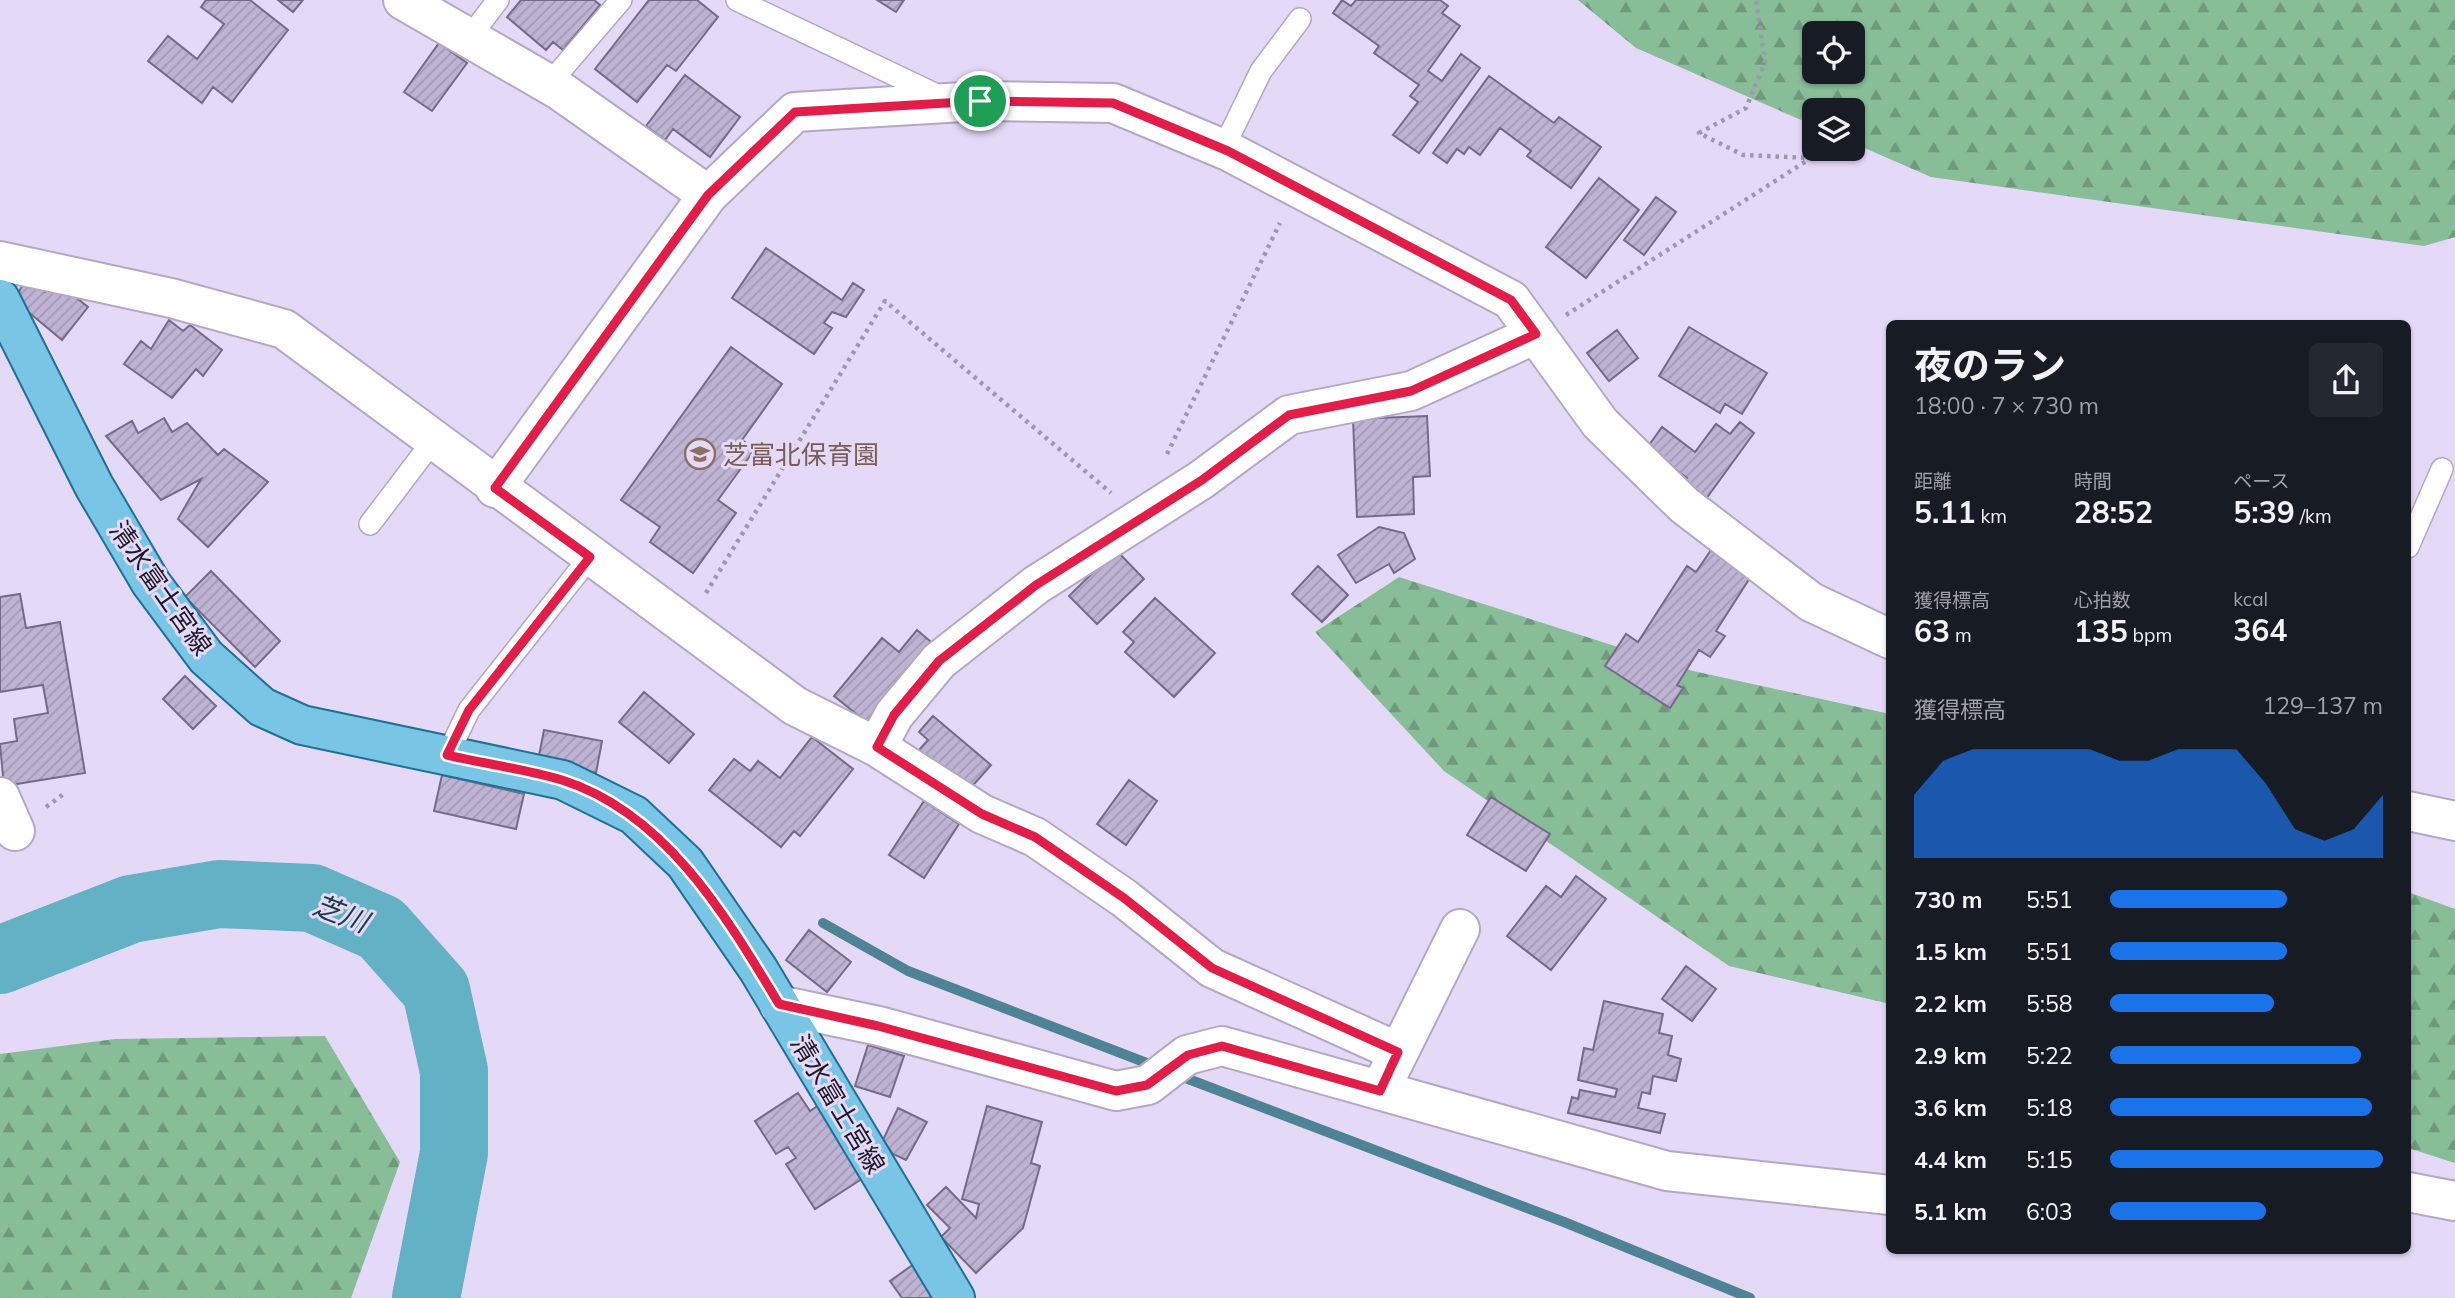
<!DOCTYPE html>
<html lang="ja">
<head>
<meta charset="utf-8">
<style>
	:root { --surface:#171b24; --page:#242831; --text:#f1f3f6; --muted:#9ea1a6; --accent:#1a73e8 }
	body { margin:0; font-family:Mulish,"Noto Sans JP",sans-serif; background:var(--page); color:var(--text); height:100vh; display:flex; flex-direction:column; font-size:26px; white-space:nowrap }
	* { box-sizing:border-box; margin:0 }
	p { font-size:23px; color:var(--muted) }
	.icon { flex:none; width:38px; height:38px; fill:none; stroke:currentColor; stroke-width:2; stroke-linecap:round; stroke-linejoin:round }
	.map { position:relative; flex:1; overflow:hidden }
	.drawer { position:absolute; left:1886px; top:320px; width:525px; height:934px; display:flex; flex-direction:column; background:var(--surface); border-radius:10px; box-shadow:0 2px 5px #0004 }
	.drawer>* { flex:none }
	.fabs { position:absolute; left:1802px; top:21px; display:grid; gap:14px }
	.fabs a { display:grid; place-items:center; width:63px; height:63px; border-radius:10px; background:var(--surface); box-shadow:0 2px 5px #0004; font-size:35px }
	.pin { position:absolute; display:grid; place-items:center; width:60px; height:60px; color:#fff; margin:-30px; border:4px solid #fff; border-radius:50%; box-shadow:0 2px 7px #0007 }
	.round { display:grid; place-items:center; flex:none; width:74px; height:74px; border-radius:10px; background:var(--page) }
	.overview { display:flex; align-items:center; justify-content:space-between; height:119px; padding:0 28px }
	h1 { font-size:38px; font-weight:700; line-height:52px }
	.metrics { display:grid; grid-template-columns:repeat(3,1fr); gap:10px; height:119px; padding:7px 28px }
	.metrics div { display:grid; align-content:center }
	.metrics b { font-size:30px; font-weight:700 }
	.metrics small { font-size:19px; font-weight:400 }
	.metrics p { font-size:19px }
	.chart { height:196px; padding:14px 28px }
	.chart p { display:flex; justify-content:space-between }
	.chart svg { width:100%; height:126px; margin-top:7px; fill:var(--accent); opacity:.7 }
	ul { padding:0 28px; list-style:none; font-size:23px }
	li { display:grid; grid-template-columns:112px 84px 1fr; align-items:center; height:52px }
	li i { height:18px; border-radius:9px; background:var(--accent) }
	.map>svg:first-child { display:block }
</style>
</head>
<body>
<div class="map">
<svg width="2455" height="1298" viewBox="0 0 2455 1298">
	<defs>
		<pattern id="forest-firs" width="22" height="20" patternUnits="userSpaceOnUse" patternTransform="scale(1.75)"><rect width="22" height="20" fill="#87bd97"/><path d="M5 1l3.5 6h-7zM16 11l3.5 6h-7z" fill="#6e997b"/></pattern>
		<pattern id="building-hatch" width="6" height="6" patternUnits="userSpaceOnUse" patternTransform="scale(1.75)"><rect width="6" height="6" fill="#beb3d2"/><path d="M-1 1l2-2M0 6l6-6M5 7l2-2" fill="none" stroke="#a399b4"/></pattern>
	</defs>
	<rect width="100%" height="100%" fill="#e5d9f8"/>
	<path fill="url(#forest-firs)" fill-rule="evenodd" d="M 1578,0 L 2455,0 L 2455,237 L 2424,246 L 1931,177 L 1853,143 L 1853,110 L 1815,110 L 1815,126 L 1636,48 ZM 1853,33 L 1853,72 L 1815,72 L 1815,33 Z
		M 1399,577 L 1693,671 L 1890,714 L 1890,1004 L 1729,966 L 1444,771 L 1315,632 Z
		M 2408,892 L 2455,909 L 2455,1163 L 2408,1148 Z
		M 325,1036 L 400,1162 L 351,1298 L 0,1298 L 0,1054 L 115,1039 Z"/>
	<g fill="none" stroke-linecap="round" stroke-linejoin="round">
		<path stroke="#4e8395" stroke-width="10" d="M 823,923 L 908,971 L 1157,1067
			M 1175,1074 L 1564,1222 L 1750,1298"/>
		<path stroke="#63b1c5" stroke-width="68" d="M 0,960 L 131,909 L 219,894 L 312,898 L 381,928 L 436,990 L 454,1071 L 454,1153 L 426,1298"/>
	</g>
	<path fill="url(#building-hatch)" stroke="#756b87" stroke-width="2" d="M 206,0 L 250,0 L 288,30 L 232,102 L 213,87 L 202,103 L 148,61 L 168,36 L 197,59 L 224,24 L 201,7 Z
		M 278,0 L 303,0 L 293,12 Z
		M 521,0 L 594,0 L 600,5 L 563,50 L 553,42 L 546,50 L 507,17 Z
		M 649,0 L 697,0 L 718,17 L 676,71 L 667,65 L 637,102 L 595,69 Z
		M 877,0 L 904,0 L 896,12 Z
		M 1342,0 L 1351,6 L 1356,0 L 1440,0 L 1448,6 L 1442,13 L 1460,26 L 1428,71 L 1442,81 L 1461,54 L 1480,68 L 1419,153 L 1393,135 L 1418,102 L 1410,96 L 1419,85 L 1374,53 L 1379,46 L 1333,13 Z
		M 439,43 L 467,63 L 432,111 L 404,92 Z
		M 685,75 L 740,117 L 710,157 L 673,129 L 665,140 L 646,126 Z
		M 1489,76 L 1554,123 L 1559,117 L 1601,147 L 1571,188 L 1527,156 L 1531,151 L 1500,128 L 1480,155 L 1469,147 L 1464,154 L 1457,149 L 1447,163 L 1433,153 Z
		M 1599,178 L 1639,210 L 1586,278 L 1546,247 Z
		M 1656,197 L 1676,212 L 1644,255 L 1624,240 Z
		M 766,248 L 842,300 L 853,283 L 864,290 L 846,317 L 832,312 L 824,323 L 832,328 L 814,354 L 732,298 Z
		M 33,282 L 45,292 L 51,287 L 65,289 L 88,307 L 62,340 L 14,300 L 24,283 L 30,288 Z
		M 169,320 L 183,331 L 190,325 L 222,350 L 203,376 L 196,369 L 172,398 L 124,364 L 141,341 L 151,349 Z
		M 1689,327 L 1767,373 L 1742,414 L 1725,404 L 1720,413 L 1659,376 Z
		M 1617,330 L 1638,358 L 1609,381 L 1587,353 Z
		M 731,347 L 782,384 L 742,440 L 755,449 L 718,500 L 736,513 L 693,573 L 650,542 L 660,527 L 621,500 Z
		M 1427,416 L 1430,476 L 1413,477 L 1414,514 L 1357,517 L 1353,419 Z
		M 164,418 L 172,432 L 187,423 L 218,455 L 224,449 L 268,482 L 208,547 L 178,519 L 201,479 L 161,500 L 106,436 L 132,421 L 138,433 Z
		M 1740,422 L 1754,433 L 1703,503 L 1682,486 L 1687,478 L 1647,448 L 1662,427 L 1695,452 L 1716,424 L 1730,434 Z
		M 1379,527 L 1404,533 L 1415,559 L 1394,573 L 1389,564 L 1356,583 L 1338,555 Z
		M 1713,547 L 1753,573 L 1716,631 L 1725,636 L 1710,657 L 1699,650 L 1677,685 L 1683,688 L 1670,708 L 1605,666 L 1626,634 L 1638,642 L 1687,566 L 1696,572 Z
		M 1116,550 L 1144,579 L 1097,624 L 1069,596 Z
		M 1318,566 L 1348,595 L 1322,622 L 1292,594 Z
		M 211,571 L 280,641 L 255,667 L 185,597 Z
		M 20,594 L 26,628 L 60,622 L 85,773 L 4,786 L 0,744 L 17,741 L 14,719 L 48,713 L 43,685 L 0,692 L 0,597 Z
		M 1155,598 L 1215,653 L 1174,697 L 1125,652 L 1134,642 L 1123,632 Z
		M 917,630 L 938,648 L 874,728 L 834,696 L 882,638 L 899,652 Z
		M 185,676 L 216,706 L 193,729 L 163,699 Z
		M 644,692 L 694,734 L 669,763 L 619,722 Z
		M 933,716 L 991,765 L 968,791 L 919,750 L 928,740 L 919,732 Z
		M 544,730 L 602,741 L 596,773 L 538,761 Z
		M 812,737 L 853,769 L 800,836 L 794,831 L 781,847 L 709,790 L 734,759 L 750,771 L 758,761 L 780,778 Z
		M 442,775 L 524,794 L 516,829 L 434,811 Z
		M 1129,780 L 1157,801 L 1126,845 L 1097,824 Z
		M 1491,797 L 1550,834 L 1526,871 L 1467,835 Z
		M 924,801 L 959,824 L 924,878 L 889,855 Z
		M 1576,876 L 1606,899 L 1551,970 L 1507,936 L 1546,886 L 1561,897 Z
		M 809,930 L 851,962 L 827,992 L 786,960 Z
		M 1686,966 L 1716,989 L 1692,1021 L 1662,999 Z
		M 1604,1001 L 1663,1014 L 1659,1033 L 1672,1036 L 1668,1055 L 1681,1059 L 1676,1081 L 1653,1076 L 1650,1094 L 1642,1092 L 1638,1108 L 1665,1114 L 1660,1133 L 1568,1113 L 1572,1097 L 1578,1099 L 1580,1090 L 1615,1097 L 1617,1089 L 1578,1080 L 1584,1048 L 1593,1050 Z
		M 868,1045 L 904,1056 L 890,1097 L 855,1086 Z
		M 798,1093 L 810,1111 L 822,1103 L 868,1175 L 815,1209 L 786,1164 L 796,1158 L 788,1147 L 776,1154 L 755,1121 Z
		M 987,1106 L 1042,1122 L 1031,1163 L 1040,1166 L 1023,1228 L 976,1273 L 941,1237 L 950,1228 L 927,1205 L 946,1187 L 976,1218 L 979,1204 L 962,1199 Z
		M 898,1108 L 927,1122 L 906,1160 L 893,1154 L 883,1140 Z
		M 914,1264 L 939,1298 L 902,1298 L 890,1281 Z"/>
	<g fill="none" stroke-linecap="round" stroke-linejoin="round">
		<g stroke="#b4a8c6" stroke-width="24">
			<path id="service" d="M 737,0 L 941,97
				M 469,38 L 498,0
				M 549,84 L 621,0
				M 1223,149 L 1261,71 L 1300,19
				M 370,524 L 433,441
				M 2408,547 L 2442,469
				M 447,756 L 469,710 L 590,557"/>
		</g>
		<g stroke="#b4a8c6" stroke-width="42">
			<path id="minor" d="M 403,0 L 559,90 L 708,195
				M 0,261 L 171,298 L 284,329 L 795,706 L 877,747 L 982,814 L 1035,837 L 1124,898 L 1212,968 L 1398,1052
				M 495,488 L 708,195 L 795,112 L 980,101 L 1113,103 L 1228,151 L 1511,300 L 1600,423 L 1684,505 L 1811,602 L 1890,639
				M 877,747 L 894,715 L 939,661 L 1036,585 L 1201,480 L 1289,415 L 1411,391 L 1536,334
				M 0,797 L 15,831
				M 2408,811 L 2455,821
				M 779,1005 L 879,1026 L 1116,1091 L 1148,1085 L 1187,1055 L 1222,1046 L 1667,1171 L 1890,1195
				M 1388,1074 L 1460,929
				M 2408,1192 L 2455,1201"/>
		</g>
		<g stroke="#1e7098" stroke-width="42">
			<path id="primary" d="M 0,299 L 94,486 L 151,583 L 206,657 L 262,707 L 302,725 L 563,780 L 634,815 L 685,863 L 758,969 L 955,1298"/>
		</g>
		<path stroke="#a096ae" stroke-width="4.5" stroke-dasharray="3.5 5" stroke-linecap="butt" d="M 1566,315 L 1811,158 L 1743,155 L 1699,133 L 1746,108 L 1765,62 L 1756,0
			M 1167,454 L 1280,223
			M 706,593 L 885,301 L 1111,493
			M 46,807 L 65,793"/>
		<use href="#service" stroke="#fff" stroke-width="21"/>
		<use href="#minor" stroke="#fff" stroke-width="38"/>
		<use href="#primary" stroke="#78c5e6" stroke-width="38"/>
	</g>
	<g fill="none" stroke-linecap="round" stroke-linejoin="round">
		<g stroke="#fff" stroke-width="14">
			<path id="route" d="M 980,101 L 1113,103 L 1228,151 L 1511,300 L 1536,334 L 1411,391 L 1289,415 L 1202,480 L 1036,585 L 939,661 L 894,715 L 877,747 L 982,814 L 1035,837 L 1124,898 L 1212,968 L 1398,1052 L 1380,1091 L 1222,1046 L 1188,1055 L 1147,1085 L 1116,1091 L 878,1026 L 779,1004 C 726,916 666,813 562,780 C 525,769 485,764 447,755 L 469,710 L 590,557 L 495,488 L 708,195 L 795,112 Z"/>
		</g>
		<use href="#route" stroke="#e11d48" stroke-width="9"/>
	</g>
	<defs>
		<g id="school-ring" transform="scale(1.575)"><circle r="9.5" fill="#e5d9f8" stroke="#8d6e63" stroke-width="1.5"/><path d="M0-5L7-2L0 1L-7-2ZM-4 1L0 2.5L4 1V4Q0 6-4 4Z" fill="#8d6e63"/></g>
	</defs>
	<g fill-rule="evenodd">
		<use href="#school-ring" x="700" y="454"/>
	</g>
	<g text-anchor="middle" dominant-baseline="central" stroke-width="6" stroke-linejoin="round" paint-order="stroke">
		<g font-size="26" fill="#785e54" stroke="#e5d9f8" text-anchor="start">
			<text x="723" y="454">芝富北保育園</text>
		</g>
		<g font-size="26" fill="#1e1924" stroke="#e5d9f8">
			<text transform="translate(161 588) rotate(55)">清水富士宮線</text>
			<text transform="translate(838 1104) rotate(59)">清水富士宮線</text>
		</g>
		<g font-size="28" font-style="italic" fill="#183e47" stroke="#e5d9f8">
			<text transform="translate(341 913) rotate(21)">芝川</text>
		</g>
	</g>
</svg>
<div class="fabs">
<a><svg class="icon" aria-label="locate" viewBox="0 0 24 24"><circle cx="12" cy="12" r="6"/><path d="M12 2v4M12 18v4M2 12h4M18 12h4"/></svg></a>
<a><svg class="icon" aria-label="layers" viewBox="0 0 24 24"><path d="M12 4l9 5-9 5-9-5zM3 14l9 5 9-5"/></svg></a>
</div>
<div class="pin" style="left:980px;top:101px;background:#1e9e55"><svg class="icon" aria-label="arrive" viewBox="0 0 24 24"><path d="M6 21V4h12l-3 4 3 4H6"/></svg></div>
<section class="drawer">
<div class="overview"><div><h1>夜のラン</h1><p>18:00 · 7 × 730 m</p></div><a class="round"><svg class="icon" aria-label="share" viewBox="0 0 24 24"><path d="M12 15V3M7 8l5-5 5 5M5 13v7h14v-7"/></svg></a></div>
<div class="metrics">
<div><p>距離</p><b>5.11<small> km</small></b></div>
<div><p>時間</p><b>28:52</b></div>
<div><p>ペース</p><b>5:39<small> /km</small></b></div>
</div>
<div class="metrics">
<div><p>獲得標高</p><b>63<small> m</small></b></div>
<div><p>心拍数</p><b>135<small> bpm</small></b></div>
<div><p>kcal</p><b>364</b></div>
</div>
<div class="chart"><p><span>獲得標高</span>129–137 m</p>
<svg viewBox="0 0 160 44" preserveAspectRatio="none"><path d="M0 44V22L10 10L20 6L30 6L40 6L50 6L60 6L70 10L80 10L90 6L100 6L110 6L120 18L130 34L140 38L150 34L160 22V44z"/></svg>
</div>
<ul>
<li><b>730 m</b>5:51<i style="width:65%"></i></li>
<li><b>1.5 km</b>5:51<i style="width:65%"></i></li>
<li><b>2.2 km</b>5:58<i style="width:60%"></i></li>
<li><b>2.9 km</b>5:22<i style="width:92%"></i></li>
<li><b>3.6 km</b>5:18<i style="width:96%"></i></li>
<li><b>4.4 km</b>5:15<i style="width:100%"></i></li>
<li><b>5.1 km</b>6:03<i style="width:57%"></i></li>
</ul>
</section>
</div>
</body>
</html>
